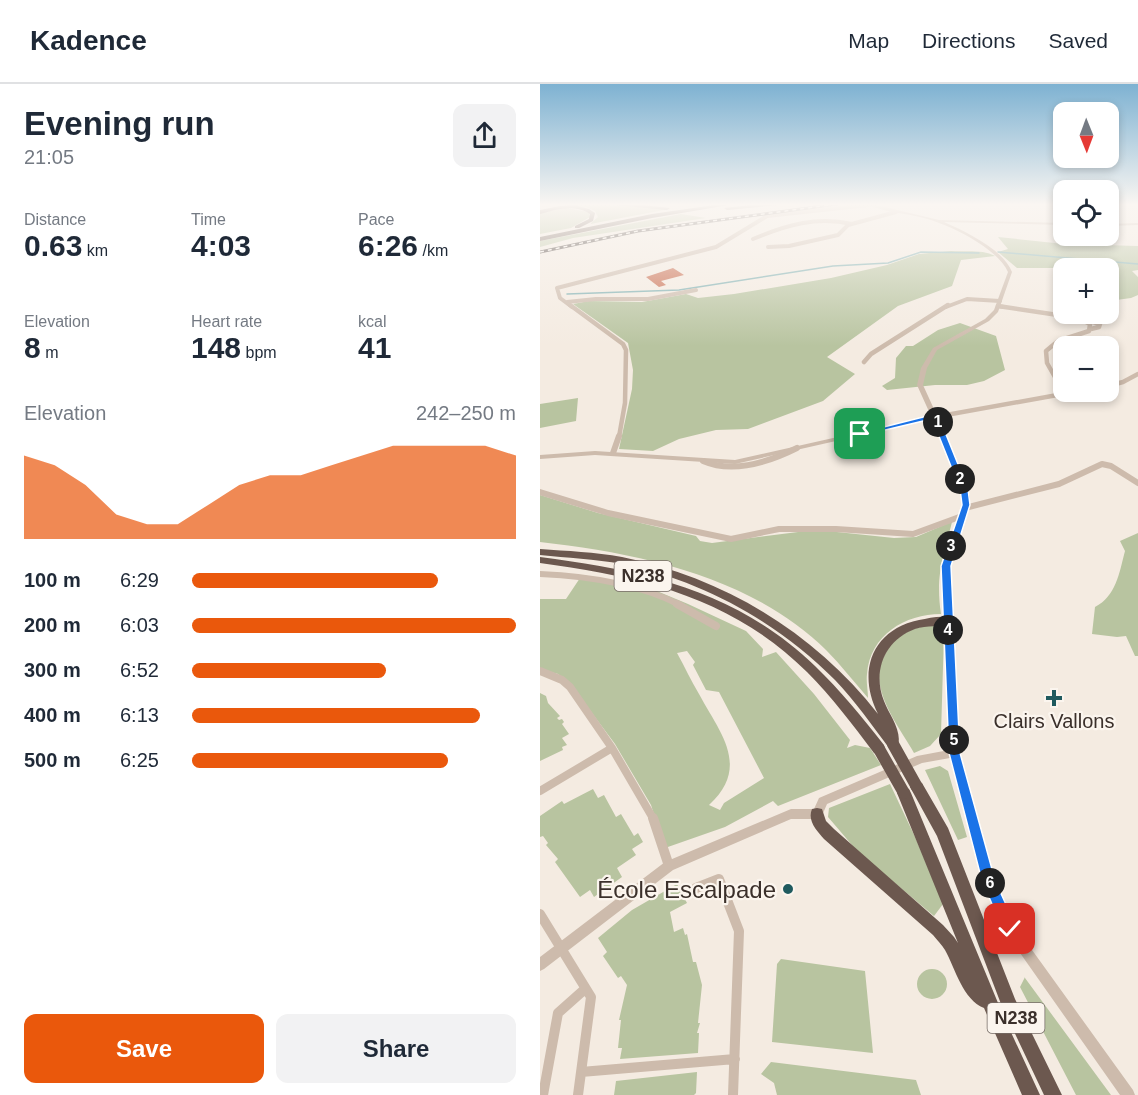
<!DOCTYPE html>
<html lang="en">
<head>
<meta charset="utf-8">
<style>
	:root { --surface:#fff; --page:#f2f2f3; --text:#1f2937; --muted:#747a83; --line:#e0e1e3; --accent:#ea580c }
	body { margin:0; font-family:Helvetica,sans-serif; background:var(--page); color:var(--text); height:100vh; display:flex; flex-direction:column; font-size:22px; white-space:nowrap }
	* { box-sizing:border-box; margin:0 }
	p { font-size:20px; color:var(--muted) }
	.icon { flex:none; width:33px; height:33px; fill:none; stroke:currentColor; stroke-width:2; stroke-linecap:round; stroke-linejoin:round }
	.map { position:relative; flex:1; overflow:hidden }
	.side { display:flex; flex-direction:column; background:var(--surface); width:540px }
	.side>* { flex:none }
	.needle { width:39px; rotate:179deg }
	.fabs { position:absolute; left:513px; top:18px; display:grid; gap:12px }
	.fabs a { display:grid; place-items:center; width:66px; height:66px; border-radius:12px; background:var(--surface); box-shadow:0 3px 9px #0003; font-size:30px }
	.pin { position:absolute; display:grid; place-items:center; width:51px; height:51px; color:#fff; margin:-26px; border-radius:12px; box-shadow:0 3px 9px #0006 }
	.km { position:absolute; width:30px; height:30px; margin:-15px; border-radius:50%; background:#222; color:#fff; font-size:16px; line-height:30px; text-align:center }
	.round { display:grid; place-items:center; flex:none; width:63px; height:63px; border-radius:12px; background:var(--page) }
	.head { display:flex; align-items:center; justify-content:space-between; height:102px; padding:0 24px }
	h1 { font-size:33px; font-weight:700; line-height:45px }
	.figures { display:grid; grid-template-columns:repeat(3,1fr); gap:9px; height:102px; padding:6px 24px }
	.figures div { display:grid; align-content:center }
	.figures b { font-size:30px; font-weight:700 }
	.figures small { font-size:16px; font-weight:400 }
	.figures p { font-size:16px }
	.chart { height:168px; padding:12px 24px }
	.chart p { display:flex; justify-content:space-between }
	.chart svg { width:100%; height:108px; margin-top:6px; fill:var(--accent); opacity:.7 }
	.action { display:flex; gap:12px; margin-top:auto; padding:12px 24px }
	.action a { flex:1; height:69px; border-radius:12px; background:var(--accent); color:#fff; font-size:24px; font-weight:700; line-height:69px; text-align:center }
	.action a+a { background:var(--page); color:var(--text) }
	ul { padding:0 24px; list-style:none; font-size:20px }
	li { display:grid; grid-template-columns:96px 72px 1fr; align-items:center; height:45px }
	li i { height:15px; border-radius:8px; background:var(--accent) }
	header { display:flex; align-items:center; gap:36px; box-sizing:border-box; height:84px; padding:0 30px; background:var(--surface); border-bottom:2px solid var(--line) }
	header strong { font-size:28px }
	nav { display:flex; gap:33px; margin-inline-start:auto; font-size:21px }
	main { display:flex; flex:1; min-height:0 }
	.map>svg:first-child { display:block }
</style>
</head>
<body>
<header>
<strong>Kadence</strong>
<nav><a>Map</a><a>Directions</a><a>Saved</a></nav>
</header>
<main>
<section class="side">
<div class="head"><div><h1>Evening run</h1><p>21:05</p></div><a class="round"><svg class="icon" aria-label="share" viewBox="0 0 24 24"><path d="M12 15V3M7 8l5-5 5 5M5 13v7h14v-7"/></svg></a></div>
<div class="figures">
<div><p>Distance</p><b>0.63<small> km</small></b></div>
<div><p>Time</p><b>4:03</b></div>
<div><p>Pace</p><b>6:26<small> /km</small></b></div>
</div>
<div class="figures">
<div><p>Elevation</p><b>8<small> m</small></b></div>
<div><p>Heart rate</p><b>148<small> bpm</small></b></div>
<div><p>kcal</p><b>41</b></div>
</div>
<div class="chart"><p><span>Elevation</span>242–250 m</p>
<svg viewBox="0 0 160 44" preserveAspectRatio="none"><path d="M0 44V10L10 14L20 22L30 34L40 38L50 38L60 30L70 22L80 18L90 18L100 14L110 10L120 6L130 6L140 6L150 6L160 10V44z"/></svg>
</div>
<ul>
<li><b>100 m</b>6:29<i style="width:76%"></i></li>
<li><b>200 m</b>6:03<i style="width:100%"></i></li>
<li><b>300 m</b>6:52<i style="width:60%"></i></li>
<li><b>400 m</b>6:13<i style="width:89%"></i></li>
<li><b>500 m</b>6:25<i style="width:79%"></i></li>
</ul>
<div class="action"><a>Save</a><a>Share</a></div>
</section>
<div class="map">
<svg width="598" height="1011" viewBox="0 0 598 1011">
	<rect width="100%" height="100%" fill="#f4ebe1"/>
	<path fill="#b8c4a0" fill-rule="evenodd" d="M 54,120 L 129,125 L 50,140 L 58,133 L 55,127 L 46,123 L 21,122 Z
		M 26,124 L 49,128 L 50,133 L 31,144 L 0,150 L 0,129 Z
		M 141,130 L 166,134 L 33,154 L 0,163 L 0,157 Z
		M 458,153 L 524,160 L 598,162 L 598,186 L 592,187 L 598,193 L 598,211 L 591,214 L 569,217 L 568,184 L 477,184 L 458,168 L 468,165 Z
		M 411,167 C 426,168 443,165 455,172 L 421,176 L 412,202 L 358,222 L 287,273 L 315,290 L 283,317 L 208,345 L 176,346 L 139,355 L 113,367 L 79,365 L 92,305 L 93,286 L 88,259 L 33,220 L 49,217 L 102,218 L 146,210 L 158,214 L 194,210 L 291,194 L 347,181 L 379,170 Z
		M 420,239 L 456,252 L 465,286 L 444,297 L 427,301 L 395,301 L 347,306 L 342,302 L 355,294 L 356,274 L 366,262 L 373,262 L 398,246 Z
		M 38,314 L 36,337 L 0,344 L 0,320 Z
		M 0,411 L 58,429 L 156,452 L 160,457 L 172,459 L 266,447 L 297,448 L 354,454 L 376,453 L 404,441 L 413,434 C 404,471 395,490 401,530 C 365,530 330,551 327,590 C 326,598 328,606 328,614 C 314,598 301,581 286,566 C 212,493 99,469 0,458 Z
		M 598,449 L 598,572 L 595,572 L 586,552 L 577,553 L 552,550 L 555,523 C 576,512 579,490 585,467 L 580,457 Z
		M 42,491 L 83,498 L 112,505 L 148,520 L 206,547 L 223,565 L 222,573 L 236,568 L 274,610 L 310,656 L 307,664 L 315,661 L 330,664 L 341,681 L 238,722 L 233,717 L 185,743 L 125,764 L 111,721 L 75,660 L 43,617 L 18,590 L 0,585 L 0,515 L 26,515 ZM 147,567 L 155,578 L 153,581 L 166,606 L 179,608 L 224,694 L 184,719 L 180,726 L 169,721 C 211,682 180,649 159,610 C 151,597 145,583 137,569 Z
		M 391,541 L 399,543 L 404,549 L 401,650 L 390,662 L 374,669 C 360,644 334,613 340,582 C 341,577 345,571 348,565 C 356,550 375,543 391,541 Z
		M 0,609 L 6,612 L 8,619 L 20,632 L 17,634 L 19,636 L 22,635 L 24,638 L 22,640 L 29,650 L 22,654 L 27,661 L 22,663 L 23,666 L 0,677 Z
		M 400,682 L 408,687 L 427,753 L 418,756 L 385,686 Z
		M 350,700 L 376,755 L 403,820 L 394,832 L 318,768 L 288,733 L 289,724 Z
		M 53,705 L 58,714 L 64,711 L 76,733 L 81,730 L 94,752 L 98,749 L 103,758 L 92,765 L 96,771 L 77,784 L 82,793 L 54,813 L 50,806 L 40,813 L 15,778 L 18,775 L 6,761 L 8,759 L 3,752 L 0,753 L 0,732 L 22,717 L 24,720 Z
		M 137,800 L 147,819 L 130,828 L 134,848 L 143,844 L 145,851 L 147,850 L 153,878 L 156,878 L 162,901 L 158,939 L 160,939 L 157,949 L 159,949 L 158,969 L 80,975 L 82,964 L 78,964 L 81,936 L 79,936 L 87,901 L 81,892 L 78,894 L 63,872 L 67,868 L 58,854 L 92,826 Z
		M 241,875 L 325,887 L 333,969 L 232,958 L 237,880 Z
		M377 900a15 15 0 1 1 30 0a15 15 0 1 1-30 0Z
		M 485,893 L 485,894 L 571,1011 L 536,1011 L 480,903 Z
		M 231,978 L 376,996 L 381,1011 L 237,1011 L 234,999 L 221,990 Z
		M 157,988 L 156,1009 L 154,1011 L 74,1011 L 76,997 Z"/>
	<g fill="none" stroke-linecap="round" stroke-linejoin="round">
		<path stroke="#7fb0b2" stroke-width="1.5" d="M 458,168 L 598,180
			M 27,210 L 139,206 L 293,182 L 348,179 L 381,168 L 439,169"/>
	</g>
	<path fill="#c8694b" d="M 133,184 L 144,191 L 121,197 L 126,201 L 119,203 L 106,193 Z"/>
	<g fill="none" stroke-linecap="round" stroke-linejoin="round">
		<path stroke="#cdbbac" stroke-width="4" d="M 213,155 C 246,141 277,132 312,140
			M 228,163 L 249,162 L 298,151 L 308,141 L 356,128
			M 27,218 L 56,215 L 108,215 L 156,206
			M 458,222 L 464,223
			M 32,223 L 20,214 L 17,204 L 176,163 L 227,132 L 328,121
			M 406,223 L 427,215 L 460,217"/>
		<path stroke="#cdbbac" stroke-width="4.5" d="M 30,221 L 83,260 L 86,266 L 85,319 L 79,353
			M 458,222 L 538,234 L 550,240 L 549,247 L 518,257 L 506,267 L 507,279 L 524,309
			M 546,236 L 560,240 L 559,243 L 551,245
			M 324,278 L 331,270 L 408,221
			M 568,302 L 583,298 L 598,290
			M 395,333 L 534,308"/>
		<path stroke="#cdbbac" stroke-width="6" d="M 73,369 L 79,352
			M 163,377 C 193,390 229,378 257,364
			M 0,408 L 68,429 L 191,455 L 239,445 L 296,445 L 373,450 L 422,432
			M 425,424 L 519,400 L 562,380 L 571,382 L 598,399
			M 0,490 C 48,492 97,499 140,521"/>
		<path stroke="#cdbbac" stroke-width="8" d="M 137,520 L 176,542
			M 0,587 L 22,596 L 30,603 L 72,664 L 114,736
			M 0,707 L 72,664"/>
		<path stroke="#cdbbac" stroke-width="10" d="M 113,734 L 129,782
			M 156,804 L 179,795 L 199,847 L 193,1011
			M 0,830 L 51,913 L 38,1011
			M 41,988 L 195,975
			M 3,1011 L 18,929 L 45,905"/>
		<path fill="#cdbbac" fill-rule="evenodd" d="M 325,120 L 332,120 L 399,136 L 524,139 L 524,141 L 404,138 C 426,148 463,165 472,188 L 458,228 L 449,237 L 397,266 L 387,284 L 383,301 L 404,347 L 430,413 L 430,421 L 410,482 L 419,669 L 444,760 L 454,796 L 474,841 L 593,1006 L 595,1011 L 580,1011 L 466,849 L 443,797 L 410,674 L 382,679 L 287,720 L 281,734 L 277,735 L 251,735 L 133,786 L 4,885 L 0,887 L 0,873 L 125,778 L 251,725 L 274,725 L 279,714 L 377,672 L 409,666 L 402,482 L 422,421 L 422,413 L 393,335 L 195,380 L 55,371 L 0,375 L 0,371 L 55,367 L 195,376 L 391,332 L 377,301 L 381,284 L 393,264 L 445,235 L 454,226 L 468,188 C 458,164 408,140 384,134 C 364,129 344,128 325,120 Z
			M 598,139 L 598,141 L 568,142 L 568,140 Z"/>
		<path fill="#6c584f" fill-rule="evenodd" d="M 64,120 L 94,120 L 130,124 L 127,126 Z
			M 181,120 L 195,120 L 112,134 L 0,157 L 0,153 L 112,130 Z
			M 219,120 L 249,120 L 187,126 L 184,124 Z
			M 34,121 L 49,125 L 55,129 L 53,137 L 39,144 L 35,144 L 35,142 L 49,135 L 50,130 C 35,120 17,125 0,130 L 0,126 L 20,122 Z
			M 0,465 C 27,467 55,468 82,473 C 183,493 275,549 338,630 C 317,589 331,546 379,536 C 390,534 401,531 412,534 L 413,537 L 412,540 C 400,543 387,541 375,545 C 345,556 332,587 344,617 C 349,631 364,648 357,664 L 353,666 L 349,664 C 332,641 315,617 295,596 C 238,538 161,496 82,480 C 55,475 27,474 0,471 Z
			M 0,473 C 102,486 198,507 275,582 C 300,606 322,633 344,661 L 345,665 L 344,669 L 339,671 L 334,669 C 313,641 292,613 267,588 C 191,513 102,493 0,479 Z
			M 377,697 L 382,699 L 408,744 L 475,915 L 522,1011 L 504,1011 L 461,920 L 397,752 L 370,703 L 372,699 Z
			M 364,703 L 369,705 L 371,709 L 463,931 L 500,1011 L 482,1011 L 444,924 C 423,916 415,884 405,866 C 402,861 397,856 393,851 L 284,755 C 277,747 267,737 272,725 L 277,724 L 282,725 L 286,737 L 294,745 L 403,841 L 414,853 L 418,859 L 357,709 L 359,705 Z"/>
		<g stroke="#3b302b" stroke-width="3">
			<path id="rail" d="M 0,168 L 98,147 L 297,120"/>
		</g>
		<use href="#rail" stroke="#fbf5ee" stroke-width="1.5" stroke-dasharray="4" stroke-linecap="butt"/>
		<path stroke="#6c584f" stroke-width="12" d="M 353,660 L 377,703
			M 339,665 L 364,709"/>
	</g>
	<linearGradient id="sky" x2="0" y2="1"><stop stop-color="#7eb2d2"/><stop offset="0.46" stop-color="#faf6f2"/><stop offset="1" stop-color="#faf6f2" stop-opacity="0"/></linearGradient>
	<rect width="598" height="262" fill="url(#sky)"/>
	<path fill="#1a73e8" stroke="#fff" stroke-width="1.5" d="M 395,330 L 399,333 L 428,405 L 430,421 L 411,482 L 420,669 L 455,796 L 477,845 L 475,850 L 470,852 L 465,850 L 442,797 L 409,669 L 401,482 L 422,421 L 420,405 L 392,335 L 320,352 L 316,350 Z"/>
	<g fill="#1f5a5e" stroke="#fbf5ee" stroke-width="2">
		<path d="M511 605h6v6h6v6h-6v6h-6v-6h-6v-6h6z"/>
		<circle cx="248" cy="805" r="6"/>
	</g>
	<g text-anchor="middle" dominant-baseline="central" stroke-width="4.5" stroke-linejoin="round" paint-order="stroke">
		<g fill="#fbf5ee" stroke="#756b66" stroke-width="1.5">
			<rect x="74.5" y="477" width="57" height="30" rx="4.5"/>
			<rect x="447.5" y="919" width="57" height="30" rx="4.5"/>
		</g>
		<g font-size="18" font-weight="bold" fill="#3b302b">
			<text x="103" y="492">N238</text>
			<text x="476" y="934">N238</text>
		</g>
		<g font-size="20" fill="#3b302b" stroke="#fbf5ee">
			<text x="514" y="637">Clairs Vallons</text>
		</g>
		<g font-size="24" fill="#3b302b" stroke="#fbf5ee" text-anchor="end">
			<text x="236" y="805">École Escalpade</text>
		</g>
	</g>
</svg>
<div class="fabs">
<a><svg class="needle" viewBox="-14 -14 28 28"><path d="M0-13l5 13h-10z" fill="#e53935"/><path d="M0 13l5-13h-10z" fill="#747a83"/></svg></a>
<a><svg class="icon" aria-label="locate" viewBox="0 0 24 24"><circle cx="12" cy="12" r="6"/><path d="M12 2v4M12 18v4M2 12h4M18 12h4"/></svg></a>
<a>+</a>
<a>−</a>
</div>
<div class="pin" style="left:320px;top:350px;background:#1e9e55"><svg class="icon" aria-label="arrive" viewBox="0 0 24 24"><path d="M6 21V4h12l-3 4 3 4H6"/></svg></div>
<div class="pin" style="left:470px;top:845px;background:#d93025"><svg class="icon" aria-label="check" viewBox="0 0 24 24"><path d="M5 12l5 5 9-10"/></svg></div>
<b class="km" style="left:398px;top:338px">1</b>
<b class="km" style="left:420px;top:395px">2</b>
<b class="km" style="left:411px;top:462px">3</b>
<b class="km" style="left:408px;top:546px">4</b>
<b class="km" style="left:414px;top:656px">5</b>
<b class="km" style="left:450px;top:799px">6</b>
</div>
</main>
</body>
</html>
